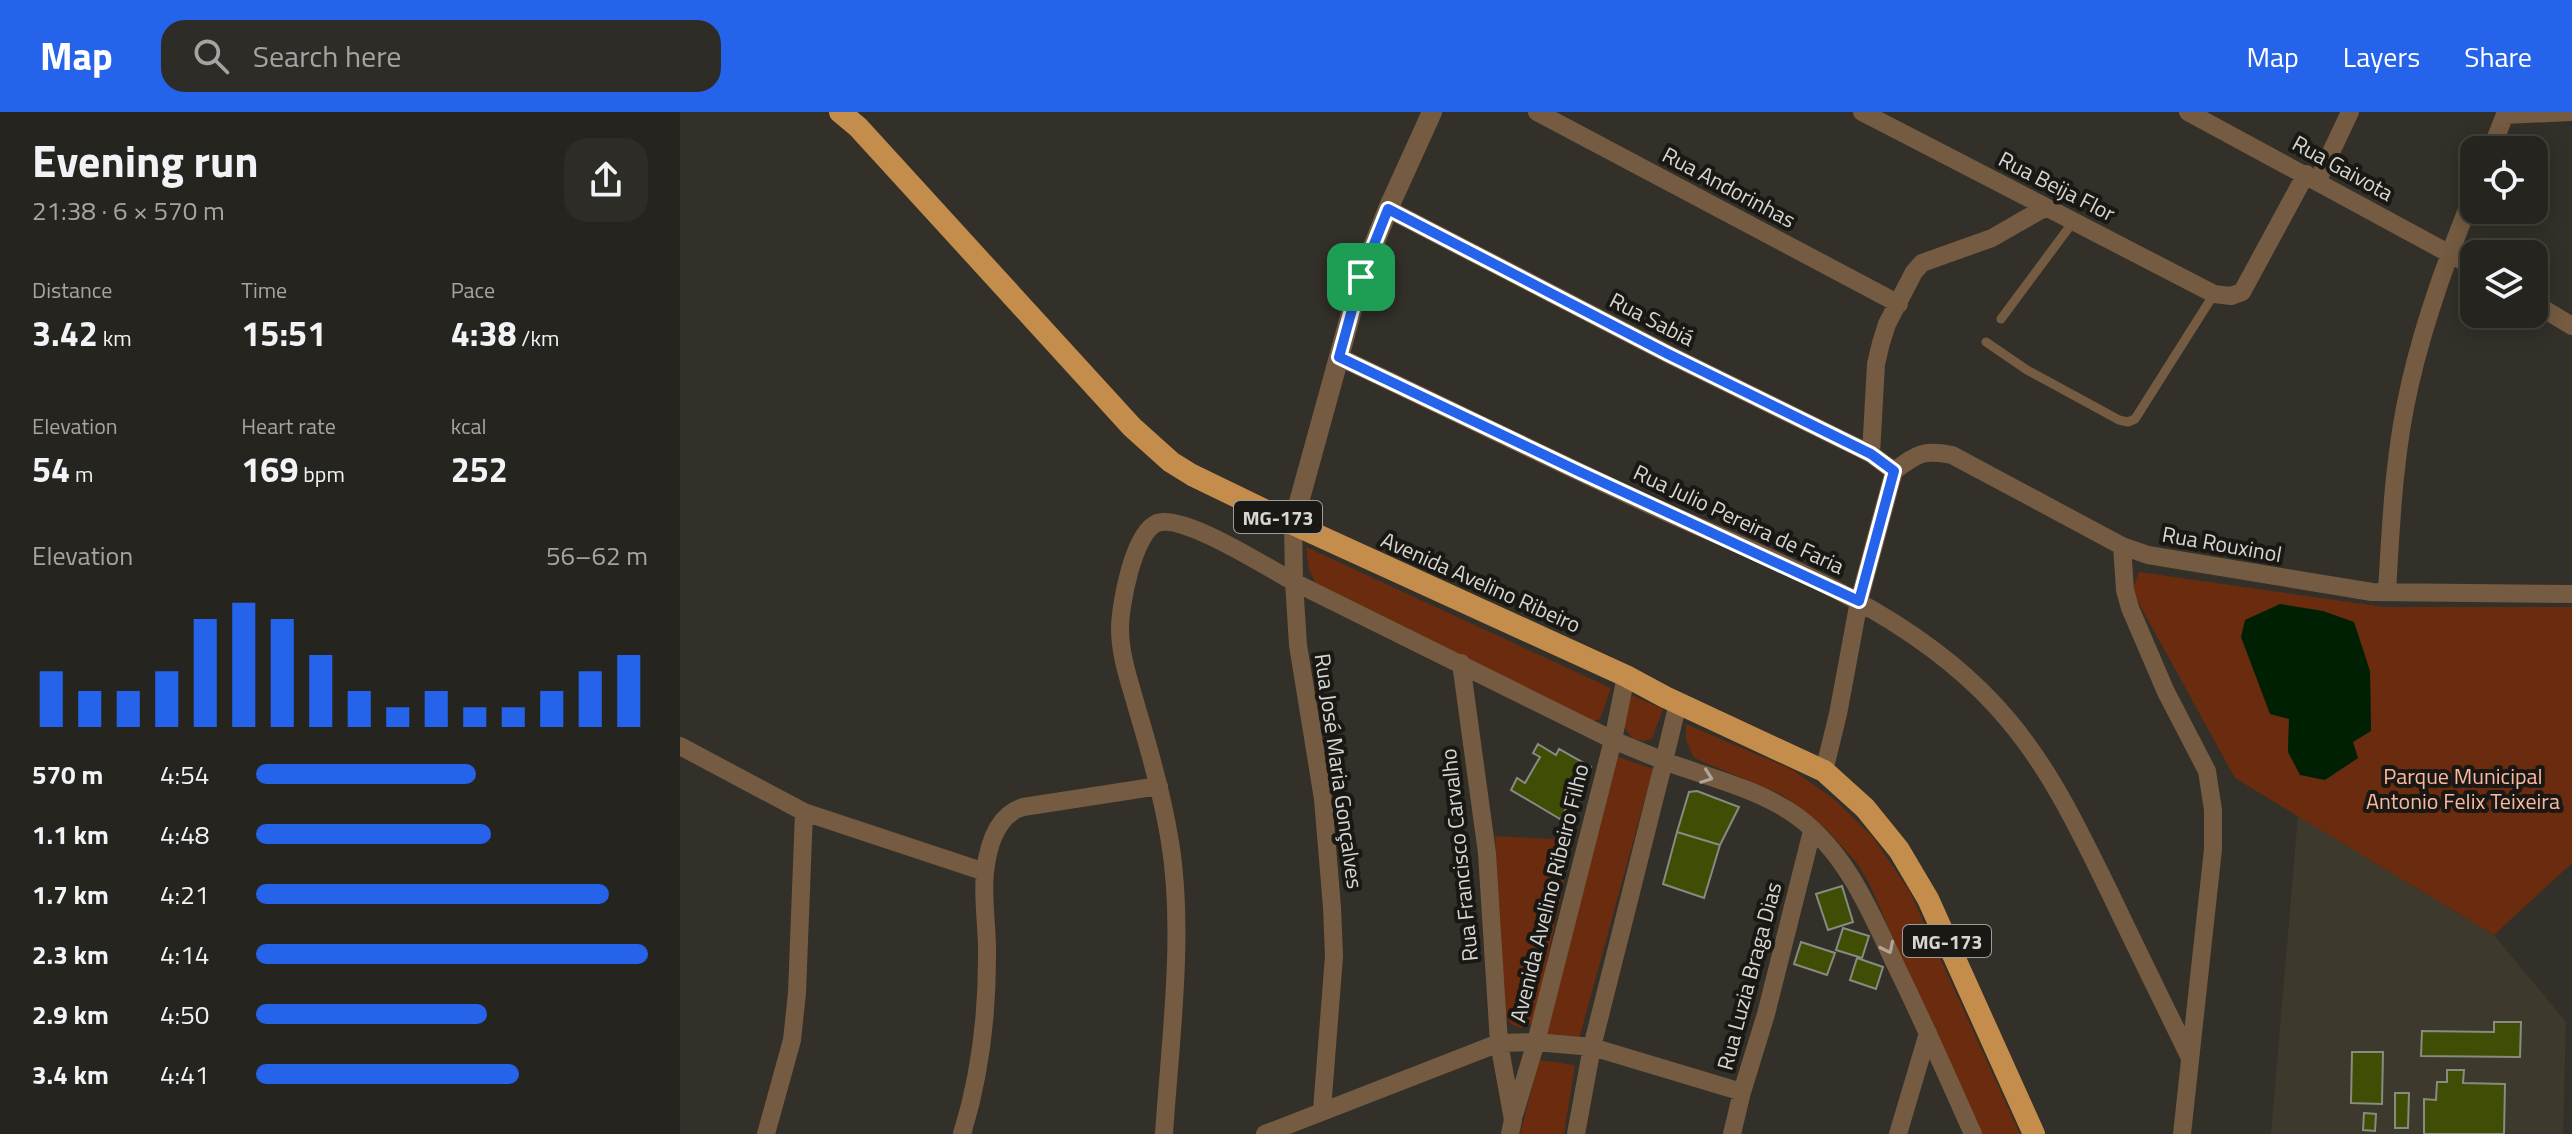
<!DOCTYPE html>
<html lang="en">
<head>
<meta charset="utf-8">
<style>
	:root { --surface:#26241e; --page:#2e2c27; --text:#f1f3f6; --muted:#a4a4a4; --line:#42413c; --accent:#2563eb }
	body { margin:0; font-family:"Titillium Web",sans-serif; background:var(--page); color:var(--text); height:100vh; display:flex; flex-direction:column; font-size:30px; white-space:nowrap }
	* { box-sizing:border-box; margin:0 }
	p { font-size:26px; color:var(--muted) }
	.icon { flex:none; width:44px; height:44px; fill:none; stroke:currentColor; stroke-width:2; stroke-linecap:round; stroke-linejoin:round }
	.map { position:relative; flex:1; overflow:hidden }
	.drawer { display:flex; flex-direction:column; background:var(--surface); width:680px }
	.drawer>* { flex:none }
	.tools { position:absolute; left:1780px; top:24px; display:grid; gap:16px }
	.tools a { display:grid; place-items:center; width:88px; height:88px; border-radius:16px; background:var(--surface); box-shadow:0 4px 20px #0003,0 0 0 2px var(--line); font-size:40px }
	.pin { position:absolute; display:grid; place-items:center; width:68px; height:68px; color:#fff; margin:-34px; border-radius:16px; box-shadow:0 4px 12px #0006 }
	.round { display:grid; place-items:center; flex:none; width:84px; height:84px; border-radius:24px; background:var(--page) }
	.summary { display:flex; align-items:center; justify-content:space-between; height:136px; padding:0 32px }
	h1 { font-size:44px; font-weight:700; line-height:60px }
	.figures { display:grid; grid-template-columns:repeat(3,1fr); gap:12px; height:136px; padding:8px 32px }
	.figures div { display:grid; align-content:center }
	.figures b { font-size:34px; font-weight:700 }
	.figures small { font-size:22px; font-weight:400 }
	.figures p { font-size:22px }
	.chart { height:224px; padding:16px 32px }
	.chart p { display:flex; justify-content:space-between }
	.chart svg { width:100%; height:144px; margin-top:8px; stroke:var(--accent); stroke-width:6 }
	ul { padding:0 32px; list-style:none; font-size:26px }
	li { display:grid; grid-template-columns:128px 96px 1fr; align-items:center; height:60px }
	li i { height:20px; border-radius:10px; background:var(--accent) }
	header { display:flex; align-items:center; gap:48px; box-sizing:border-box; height:112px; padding:0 40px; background:var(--accent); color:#fff }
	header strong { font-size:38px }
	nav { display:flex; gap:44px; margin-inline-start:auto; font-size:28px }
	.search { width:560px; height:72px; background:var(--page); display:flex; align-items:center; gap:20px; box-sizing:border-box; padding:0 28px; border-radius:24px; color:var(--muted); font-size:30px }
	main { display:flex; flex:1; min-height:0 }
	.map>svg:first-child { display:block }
</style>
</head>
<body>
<header>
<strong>Map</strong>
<div class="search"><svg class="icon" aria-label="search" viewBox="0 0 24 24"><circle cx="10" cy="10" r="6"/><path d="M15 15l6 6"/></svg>Search here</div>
<nav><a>Map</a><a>Layers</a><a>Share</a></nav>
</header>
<main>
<section class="drawer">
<div class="summary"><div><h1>Evening run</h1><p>21:38 · 6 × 570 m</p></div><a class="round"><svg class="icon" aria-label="share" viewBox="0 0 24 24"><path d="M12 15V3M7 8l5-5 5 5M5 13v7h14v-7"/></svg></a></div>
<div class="figures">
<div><p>Distance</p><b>3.42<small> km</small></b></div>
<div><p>Time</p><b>15:51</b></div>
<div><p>Pace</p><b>4:38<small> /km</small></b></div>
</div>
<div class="figures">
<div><p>Elevation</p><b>54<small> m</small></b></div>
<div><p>Heart rate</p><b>169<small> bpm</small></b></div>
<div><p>kcal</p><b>252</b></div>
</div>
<div class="chart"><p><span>Elevation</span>56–62 m</p>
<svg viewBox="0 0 160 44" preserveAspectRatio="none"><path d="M5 44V27M15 44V33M25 44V33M35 44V27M45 44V11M55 44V6M65 44V11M75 44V22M85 44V33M95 44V38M105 44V33M115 44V38M125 44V38M135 44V33M145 44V27M155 44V22"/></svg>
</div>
<ul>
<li><b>570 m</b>4:54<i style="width:56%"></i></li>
<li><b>1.1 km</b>4:48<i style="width:60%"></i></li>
<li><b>1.7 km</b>4:21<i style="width:90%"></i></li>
<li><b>2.3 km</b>4:14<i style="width:100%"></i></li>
<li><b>2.9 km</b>4:50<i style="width:59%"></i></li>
<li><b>3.4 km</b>4:41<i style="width:67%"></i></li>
</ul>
</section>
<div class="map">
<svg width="1892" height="1022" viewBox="0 0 1892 1022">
	<rect width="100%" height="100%" fill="#323028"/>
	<path fill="#3d392c" d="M 1618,704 L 1814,823 L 1886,910 L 1883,1022 L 1591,1022 Z"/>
	<path fill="#6b2b0e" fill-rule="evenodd" d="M 626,435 L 931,576 L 920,607 L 914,609 L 638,475 L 629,458 Z
		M 1459,460 L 1704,495 L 1892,495 L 1892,751 L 1814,823 L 1555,666 L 1452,479 ZM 1690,559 L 1691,618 L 1673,630 L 1608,640 L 1609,606 Z
		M 951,583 L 983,597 L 972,627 L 963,629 L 953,627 L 944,615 Z
		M 1006,612 L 1113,658 L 1155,688 L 1192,724 L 1230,780 L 1340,1022 L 1299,1022 L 1189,771 L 1177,751 L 1146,717 L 1116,693 L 1100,682 L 1014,646 L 1006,628 Z
		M 936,644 L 973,657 L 899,927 L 866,923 Z
		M 815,724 L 893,728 L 855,904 L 850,913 L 841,916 L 831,912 L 826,904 Z
		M 859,948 L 895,953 L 884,1022 L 840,1022 Z"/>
	<path fill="#002003" d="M 1600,492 L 1643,499 L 1674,510 L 1690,559 L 1691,619 L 1673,630 L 1678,646 L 1645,668 L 1620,663 L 1608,640 L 1609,607 L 1590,602 L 1561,525 L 1565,508 Z"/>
	<path fill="#3f4d05" stroke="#888b82" stroke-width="2" d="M 858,632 L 876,643 L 879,637 L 911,655 L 880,707 L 831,678 L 837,666 L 845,671 L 860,645 L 853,641 Z
		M 1017,679 L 1059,695 L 1040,733 L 997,720 L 1009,680 Z
		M 997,720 L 1040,733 L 1024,786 L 983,772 Z
		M 1162,774 L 1173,810 L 1148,818 L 1136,782 Z
		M 1163,816 L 1189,824 L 1182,846 L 1156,838 Z
		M 1121,830 L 1155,841 L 1147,863 L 1114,852 Z
		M 1177,846 L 1203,855 L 1196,877 L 1170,868 Z
		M 1814,910 L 1841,910 L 1840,945 L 1741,944 L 1742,919 L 1814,920 Z
		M 1672,940 L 1703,940 L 1702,992 L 1671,991 Z
		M 1767,958 L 1784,958 L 1783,971 L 1825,972 L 1824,1022 L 1744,1022 L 1744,987 L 1756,988 L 1757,970 L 1767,970 Z
		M 1715,981 L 1729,981 L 1728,1016 L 1715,1016 Z
		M 1684,1001 L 1696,1002 L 1695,1019 L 1683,1018 Z"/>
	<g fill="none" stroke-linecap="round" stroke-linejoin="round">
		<path stroke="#745b41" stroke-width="9" d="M 1321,207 L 1393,110
			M 1306,230 L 1347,258 L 1439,308 L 1448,310 L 1455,307 L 1534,182"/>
		<path stroke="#745b41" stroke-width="18" d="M 857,0 L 1219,192
			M 1182,0 L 1534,182 L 1551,184 L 1562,180 L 1626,62
			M 1508,0 L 1794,155
			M 1825,3 L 1892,0
			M 1811,38 L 1826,0
			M 1637,70 L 1670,0
			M 708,97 L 988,242 L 1191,342 L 1214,359
			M 1854,191 L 1892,214
			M 659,245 C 763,294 866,345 970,393 C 1097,451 1238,499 1329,609 C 1372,660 1401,722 1430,781 C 1456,836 1483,890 1509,944
			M 1191,342 L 1196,252 L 1201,231 L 1207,212 L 1234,160 L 1242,151 L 1312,126 L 1366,95
			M 1214,359 C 1237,342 1243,337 1272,343 L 1442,434 L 1468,443 L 1692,480 L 1892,482
			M 1442,434 L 1445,478 L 1450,496 L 1486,580 L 1527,659 L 1533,698 L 1533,737 L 1502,1022
			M 1707,480 C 1711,411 1714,340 1730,272 C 1745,206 1769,142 1794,80
			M 781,551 L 807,741 L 819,931 L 833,1008 L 830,1022
			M 998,591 L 984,649 C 1027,665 1080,677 1118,705 C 1168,743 1191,801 1217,856 C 1244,911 1268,966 1293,1022
			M 0,634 L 124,700 L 305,760
			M 1144,659 L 1158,602 L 1179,489 L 1214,359
			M 642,998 L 654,844 L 652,795 L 643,687 L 618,533 L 614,470 L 933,628 L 984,649 L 912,935 L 896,1022
			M 834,1003 L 856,930 L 933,628 L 946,564
			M 86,1022 L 112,928 L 117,881 L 124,700
			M 282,1022 C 300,964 307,906 307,846 C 308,818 302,788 305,760 C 308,734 317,703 343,695 L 479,674
			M 484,1022 C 490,930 505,821 490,730 C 483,686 471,643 458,600 C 451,574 440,545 440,517 C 440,494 453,421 477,411 C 503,401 588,456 614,470 L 613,412
			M 585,1022 L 819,931 L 856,930 L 912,935 L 1062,980
			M 1052,1022 L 1062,980 L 1086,902 L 1132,719
			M 1218,1022 L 1248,921"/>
		<path stroke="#745b41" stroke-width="20" d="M 613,412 L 681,165 L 708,97 L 752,0"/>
		<path stroke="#c48d4c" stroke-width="22" d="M 160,0 L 178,15 L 452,315 L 491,350 L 512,363 L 613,412 L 946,564 L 985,585 L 1144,659 L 1185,696 L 1219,738 L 1248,787 L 1354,1022"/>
	</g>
	<defs><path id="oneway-chevron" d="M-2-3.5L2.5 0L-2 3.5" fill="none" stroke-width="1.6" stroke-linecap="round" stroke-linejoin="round" transform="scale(2)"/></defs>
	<g stroke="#afa597">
		<use href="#oneway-chevron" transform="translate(1027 665) rotate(20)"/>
		<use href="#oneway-chevron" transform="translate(1208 836) rotate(64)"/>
	</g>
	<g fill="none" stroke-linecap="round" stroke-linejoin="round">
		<g stroke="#fff" stroke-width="16">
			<path id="route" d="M 708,97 L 988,242 L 1191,342 L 1214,359 L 1179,489 L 898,359 L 659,245 L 681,165 Z"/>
		</g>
		<use href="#route" stroke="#2563eb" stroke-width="10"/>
	</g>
	<g text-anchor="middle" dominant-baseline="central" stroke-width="8" stroke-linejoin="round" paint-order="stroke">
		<g fill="#191814" stroke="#9e9d98" stroke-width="2">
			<rect x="554" y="389" width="88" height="32" rx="6"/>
			<rect x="1223" y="813" width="88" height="32" rx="6"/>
		</g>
		<g font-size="20" font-weight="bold" fill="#d7d6d1">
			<text x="598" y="405">MG-173</text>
			<text x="1267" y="829">MG-173</text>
		</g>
		<g font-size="22" fill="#d7d6d1" stroke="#191814">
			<text transform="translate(1663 56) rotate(29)">Rua Gaivota</text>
			<text transform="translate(1377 74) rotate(27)">Rua Beija Flor</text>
			<text transform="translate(1049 75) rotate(28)">Rua Andorinhas</text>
			<text transform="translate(972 207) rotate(27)">Rua Sabiá</text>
			<text transform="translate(1059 407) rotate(25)">Rua Julio Pereira de Faria</text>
			<text transform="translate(1542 432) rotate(10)">Rua Rouxinol</text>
			<text transform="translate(801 470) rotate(24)">Avenida Avelino Ribeiro</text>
			<text transform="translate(659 659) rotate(82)">Rua José Maria Gonçalves</text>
			<text transform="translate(779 743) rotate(-96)">Rua Francisco Carvalho</text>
			<text transform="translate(869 781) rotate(-76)">Avenida Avelino Ribeiro Filho</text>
			<text transform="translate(1069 864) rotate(-75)">Rua Luzia Braga Dias</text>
		</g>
		<g font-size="22" fill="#fcb99f" stroke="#191814">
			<text x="1783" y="664">Parque Municipal<tspan x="1783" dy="25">Antonio Felix Teixeira</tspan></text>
		</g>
	</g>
</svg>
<div class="tools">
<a><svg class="icon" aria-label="locate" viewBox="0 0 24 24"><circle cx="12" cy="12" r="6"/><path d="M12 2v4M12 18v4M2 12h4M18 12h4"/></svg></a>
<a><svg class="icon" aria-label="layers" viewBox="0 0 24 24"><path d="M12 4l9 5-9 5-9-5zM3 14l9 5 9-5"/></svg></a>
</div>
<div class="pin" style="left:681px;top:165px;background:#1e9e55"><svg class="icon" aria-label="arrive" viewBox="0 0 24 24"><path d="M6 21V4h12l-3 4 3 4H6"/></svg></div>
</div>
</main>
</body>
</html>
